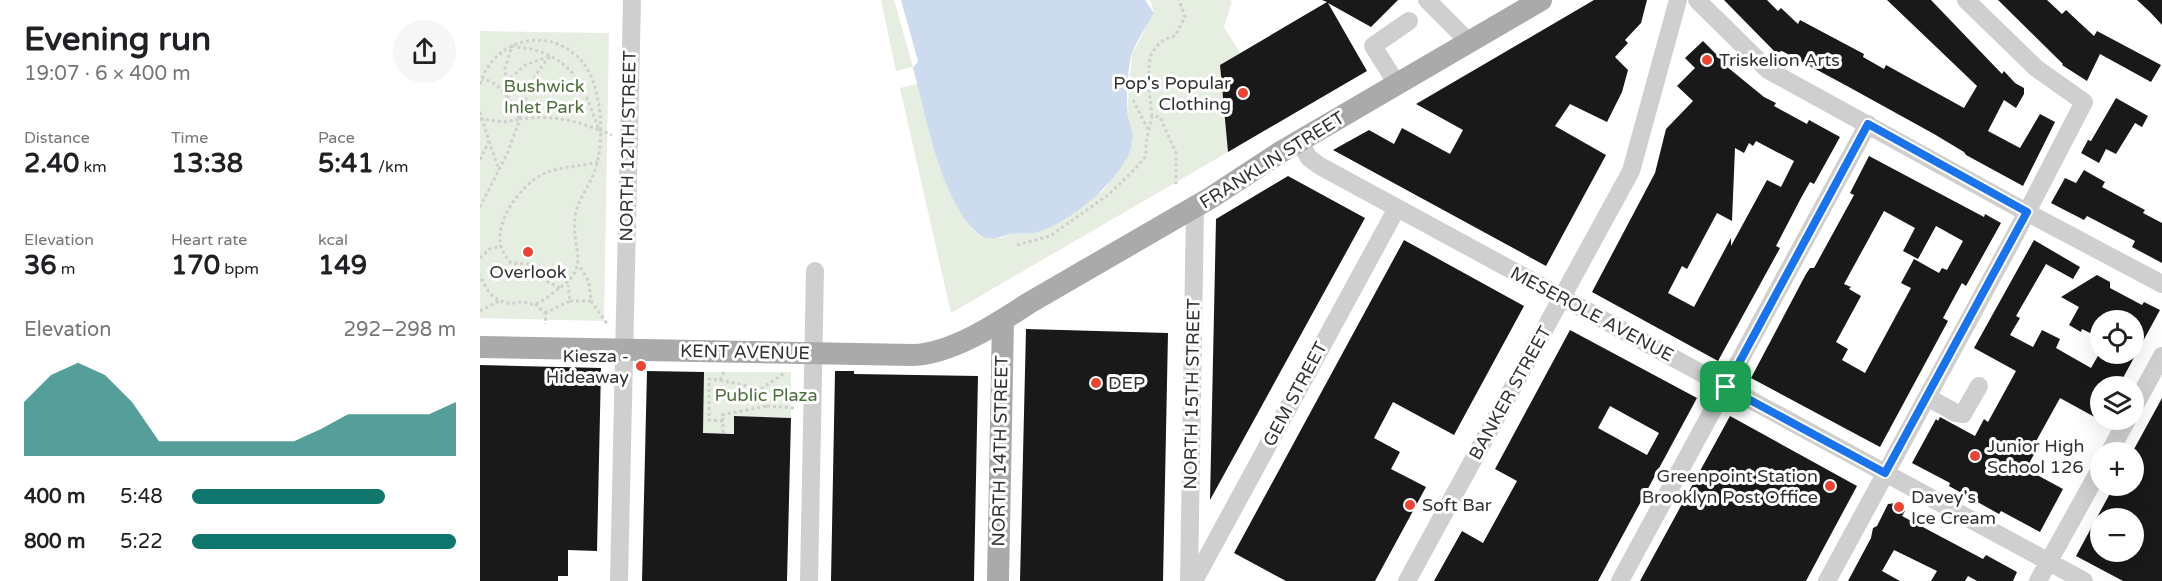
<!DOCTYPE html>
<html lang="en">
<head>
<meta charset="utf-8">
<style>
	:root { --surface:#fff; --page:#f6f6f6; --text:#202124; --muted:#757577; --accent:#0f766e }
	body { margin:0; font-family:"Varela Round",sans-serif; background:var(--page); color:var(--text); height:100vh; display:flex; flex-direction:column; font-size:22px; white-space:nowrap }
	* { box-sizing:border-box; margin:0 }
	p { font-size:20px; color:var(--muted) }
	.icon { flex:none; width:33px; height:33px; fill:none; stroke:currentColor; stroke-width:2; stroke-linecap:round; stroke-linejoin:round }
	.map { position:relative; flex:1; overflow:hidden }
	.side { display:flex; flex-direction:column; background:var(--surface); width:480px }
	.side>* { flex:none }
	.buttons { position:absolute; left:1610px; top:310px; display:grid; gap:12px }
	.buttons a { display:grid; place-items:center; width:54px; height:54px; border-radius:50%; background:var(--surface); box-shadow:0 6px 24px #0002; font-size:30px }
	.pin { position:absolute; display:grid; place-items:center; width:51px; height:51px; color:#fff; margin:-26px; border-radius:12px; box-shadow:0 3px 9px #0006 }
	.round { display:grid; place-items:center; flex:none; width:63px; height:63px; border-radius:32px; background:var(--page) }
	.overview { display:flex; align-items:center; justify-content:space-between; height:102px; padding:0 24px }
	h1 { font-size:33px; font-weight:700; line-height:45px }
	.metrics { display:grid; grid-template-columns:repeat(3,1fr); gap:9px; height:102px; padding:6px 24px }
	.metrics div { display:grid; align-content:center }
	.metrics b { font-size:26px; font-weight:700 }
	.metrics small { font-size:16px; font-weight:400 }
	.metrics p { font-size:16px }
	.chart { height:168px; padding:12px 24px }
	.chart p { display:flex; justify-content:space-between }
	.chart svg { width:100%; height:108px; margin-top:6px; fill:var(--accent); opacity:.7 }
	ul { padding:0 24px; list-style:none; font-size:20px }
	li { display:grid; grid-template-columns:96px 72px 1fr; align-items:center; height:45px }
	li i { height:15px; border-radius:8px; background:var(--accent) }
	main { display:flex; flex:1; min-height:0 }
	.map>svg:first-child { display:block }
</style>
</head>
<body>
<main>
<section class="side">
<div class="overview"><div><h1>Evening run</h1><p>19:07 · 6 × 400 m</p></div><a class="round"><svg class="icon" aria-label="share" viewBox="0 0 24 24"><path d="M12 15V3M7 8l5-5 5 5M5 13v7h14v-7"/></svg></a></div>
<div class="metrics">
<div><p>Distance</p><b>2.40<small> km</small></b></div>
<div><p>Time</p><b>13:38</b></div>
<div><p>Pace</p><b>5:41<small> /km</small></b></div>
</div>
<div class="metrics">
<div><p>Elevation</p><b>36<small> m</small></b></div>
<div><p>Heart rate</p><b>170<small> bpm</small></b></div>
<div><p>kcal</p><b>149</b></div>
</div>
<div class="chart"><p><span>Elevation</span>292–298 m</p>
<svg viewBox="0 0 160 44" preserveAspectRatio="none"><path d="M0 44V22L10 11L20 6L30 11L40 22L50 38L60 38L70 38L80 38L90 38L100 38L110 33L120 27L130 27L140 27L150 27L160 22V44z"/></svg>
</div>
<ul>
<li><b>400 m</b>5:48<i style="width:73%"></i></li>
<li><b>800 m</b>5:22<i style="width:100%"></i></li>
</ul>
</section>
<div class="map">
<svg width="1682" height="581" viewBox="0 0 1682 581">
	<rect width="100%" height="100%" fill="#fff"/>
	<path fill="#e5eee0" d="M 401,0 L 414,0 L 433,67 L 416,71 Z
		M 670,0 L 750,0 L 752,2 L 744,27 L 760,53 L 740,65 L 748,152 L 471,313 L 420,88 L 437,84 C 452,136 460,195 499,236 L 521,238 L 532,234 L 554,233 L 624,190 L 644,161 L 653,143 L 647,110 L 652,54 L 674,13 Z
		M 0,31 L 129,33 L 124,321 L 0,318 Z
		M 224,372 L 311,372 L 311,418 L 255,416 L 254,433 L 223,433 Z"/>
	<path fill="#cddbee" d="M 421,0 L 665,0 L 674,13 C 667,26 657,40 652,53 C 648,64 647,95 647,108 C 647,119 655,133 652,144 C 645,178 587,226 554,233 C 547,234 539,233 531,234 C 519,237 507,243 497,233 C 459,197 447,118 433,68 L 438,61 Z"/>
	<path fill="#191919" fill-rule="evenodd" d="M 842,0 L 918,0 L 891,27 L 848,3 L 887,71 L 748,152 L 740,65 L 847,2 Z
		M 1114,0 L 1167,0 L 1161,23 L 1145,40 L 1148,43 L 1135,57 L 1148,70 L 1142,92 L 1127,122 L 1090,104 L 1075,126 L 1126,155 L 1066,266 L 853,150 L 889,130 L 914,144 L 922,128 L 970,154 L 983,130 L 936,104 Z
		M 1244,0 L 1287,0 L 1298,11 L 1301,8 L 1318,24 L 1320,20 L 1384,54 L 1383,57 L 1404,69 L 1406,65 L 1484,108 L 1497,86 L 1407,0 L 1451,0 L 1522,74 L 1524,71 L 1535,83 L 1544,88 L 1544,94 L 1536,108 L 1524,100 L 1508,131 L 1540,148 L 1560,114 L 1575,122 L 1543,186 L 1486,155 L 1484,152 L 1454,134 L 1367,86 L 1302,51 L 1296,53 Z
		M 1518,0 L 1567,0 L 1582,14 L 1586,10 L 1614,36 L 1617,31 L 1681,65 L 1671,82 L 1620,54 L 1607,81 L 1582,65 L 1583,64 Z
		M 1657,0 L 1682,0 L 1682,25 L 1670,12 Z
		M 1223,41 L 1247,65 L 1246,66 L 1284,97 L 1296,103 L 1294,106 L 1327,124 L 1329,120 L 1360,137 L 1334,184 L 1330,182 L 1321,198 L 1296,246 L 1300,248 L 1238,361 L 1112,292 L 1175,173 L 1186,129 L 1213,101 L 1197,86 L 1215,68 L 1205,58 ZM 1276,141 L 1314,161 L 1301,187 L 1287,180 L 1251,246 L 1251,238 L 1214,307 L 1188,293 L 1202,266 L 1207,269 L 1237,213 L 1252,221 L 1255,148 L 1264,153 L 1269,143 L 1273,146 Z
		M 1636,98 L 1668,116 L 1662,127 L 1655,123 L 1636,154 L 1626,149 L 1619,163 L 1601,153 L 1608,140 L 1611,141 Z
		M 1389,156 L 1504,217 L 1505,214 L 1521,223 L 1486,286 L 1482,283 L 1463,318 L 1468,321 L 1400,447 L 1271,378 L 1326,274 L 1330,268 L 1334,268 L 1374,195 L 1370,193 ZM 1404,211 L 1435,228 L 1423,251 L 1438,259 L 1456,226 L 1483,241 L 1467,270 L 1462,268 L 1459,273 L 1434,259 L 1421,283 L 1431,288 L 1385,373 L 1362,360 L 1368,349 L 1356,342 L 1381,296 L 1369,289 L 1371,287 L 1364,284 Z
		M 1604,170 L 1625,182 L 1622,187 L 1665,210 L 1663,213 L 1682,223 L 1682,263 L 1652,247 L 1655,241 L 1607,216 L 1604,220 L 1571,203 L 1585,178 L 1596,183 Z
		M 808,176 L 885,218 L 730,500 L 736,219 Z
		M 924,240 L 1044,306 L 974,435 L 913,402 L 894,438 L 920,452 L 911,469 L 946,487 L 895,581 L 806,581 L 754,553 Z
		M 1554,240 L 1600,267 L 1593,279 L 1566,264 L 1536,316 L 1540,318 L 1530,335 L 1553,347 L 1562,330 L 1580,339 L 1576,348 L 1611,368 L 1619,354 L 1653,354 L 1653,321 L 1620,321 L 1620,328 L 1616,336 L 1602,329 L 1601,332 L 1589,325 L 1599,307 L 1581,297 L 1617,275 L 1630,282 L 1630,288 L 1662,305 L 1664,302 L 1680,310 L 1638,387 L 1620,387 L 1620,420 L 1580,398 L 1554,445 L 1558,447 L 1546,469 L 1583,489 L 1560,532 L 1521,511 L 1519,514 L 1469,486 L 1470,483 L 1432,463 L 1456,419 L 1458,421 L 1460,417 L 1495,436 L 1504,419 L 1508,422 L 1536,371 L 1494,348 Z
		M 546,329 L 688,333 L 683,581 L 540,581 Z
		M 1090,330 L 1217,398 L 1118,581 L 954,581 L 982,531 L 1003,543 L 1037,481 L 1015,469 ZM 1130,406 L 1179,433 L 1167,455 L 1118,428 Z
		M 0,365 L 121,368 L 117,551 L 88,550 L 88,576 L 78,576 L 78,581 L 0,581 Z
		M 167,371 L 224,372 L 223,433 L 254,434 L 254,416 L 311,418 L 307,581 L 162,581 Z
		M 355,371 L 374,371 L 374,374 L 498,376 L 494,581 L 351,581 Z
		M 1682,398 L 1682,581 L 1643,581 L 1596,556 L 1634,486 L 1653,486 L 1653,451 ZM 1620,519 L 1653,519 L 1653,552 L 1620,552 Z
		M 1250,416 L 1377,486 L 1342,551 L 1326,581 L 1160,581 Z
		M 1416,503 L 1418,508 L 1425,511 L 1422,516 L 1503,559 L 1506,555 L 1537,572 L 1533,581 L 1497,581 L 1488,576 L 1485,581 L 1451,581 L 1457,571 L 1414,550 L 1402,571 L 1420,581 L 1368,581 L 1391,538 L 1393,528 L 1397,526 L 1408,504 Z"/>
	<g fill="none" stroke-linecap="round" stroke-linejoin="round">
		<path stroke="#cfcfcf" stroke-width="3" stroke-dasharray="3 3" stroke-linecap="butt" d="M 26,82 L 45,65 L 67,57
			M 0,84 C 14,37 73,24 104,64 C 113,76 117,92 119,107 C 122,123 121,155 115,170 C 110,186 98,199 95,216 C 91,250 112,267 78,289 C 71,294 63,302 55,304 C 51,305 46,302 41,302 C 37,302 32,304 28,303 C 13,301 5,288 0,275
			M 49,85 C 66,100 83,92 102,85
			M 653,100 L 668,129
			M 0,112 L 9,141 L 0,160
			M 672,116 C 670,103 666,63 672,53 C 677,44 685,38 695,36 L 705,17 L 699,0
			M 40,118 C 48,91 51,78 70,56
			M 0,119 L 24,122 L 40,119 C 31,103 22,82 2,79
			M 119,130 L 132,135
			M 9,141 L 19,170
			M 0,207 L 27,154 L 40,119 C 71,115 90,119 119,130 C 105,92 98,63 55,50 C 47,48 39,48 32,46 L 25,68 L 28,98
			M 537,245 L 570,236 L 628,195 L 655,169 L 666,156 L 666,143 L 672,116 L 680,117 L 696,153 L 696,187
			M 0,258 L 10,249 L 21,246
			M 80,288 L 63,279 L 55,264 L 31,263 C 27,258 23,253 21,247 C 14,221 41,185 63,174 C 80,166 100,167 118,162
			M 90,301 L 111,301 L 109,282 L 99,265
			M 111,301 L 128,325
			M 55,304 L 65,313 L 66,324
			M 0,311 L 19,301
			M 65,313 L 90,301 L 88,285
			M 240,380 L 281,389 L 306,372
			M 281,389 L 287,406 L 315,408
			M 243,421 L 242,415 L 287,406
			M 243,433 L 243,421 L 229,420 L 229,379 L 240,380 L 245,370"/>
		<path stroke="#cfcfcf" stroke-width="18" d="M 947,0 L 989,42
			M 1217,0 L 1288,70 L 1535,206 L 1682,284
			M 917,84 L 893,46 L 929,21
			M 819,141 L 829,158 L 840,166 L 1604,581
			M 1447,397 L 1476,413 L 1483,414 L 1499,386
			M 1653,409 L 1682,356
			M 1629,453 L 1647,420
			M 139,581 L 152,0
			M 329,581 L 335,271
			M 709,581 L 715,207
			M 714,581 L 917,208
			M 927,581 L 1151,171 L 1198,0
			M 1140,581 L 1388,124
			M 1347,581 L 1534,237 L 1604,102 L 1556,68 L 1486,0
			M 1558,581 L 1620,469"/>
		<path stroke="#aaa" stroke-width="22" d="M 0,347 L 433,355 C 471,354 517,324 549,303 L 732,197 L 799,153 L 1061,0
			M 518,581 L 523,320"/>
	</g>
	<g fill="none" stroke-linecap="round" stroke-linejoin="round">
		<g stroke="#fff" stroke-width="12">
			<path id="route" d="M 1388,124 L 1547,212 L 1405,473 L 1246,387 Z"/>
		</g>
		<use href="#route" stroke="#1a73e8" stroke-width="8"/>
	</g>
	<g fill="#e84534" stroke="#fff" stroke-width="2">
		<circle cx="1227" cy="60" r="6"/>
		<circle cx="763" cy="93" r="6"/>
		<circle cx="48" cy="252" r="6"/>
		<circle cx="161" cy="366" r="6"/>
		<circle cx="616" cy="383" r="6"/>
		<circle cx="1495" cy="456" r="6"/>
		<circle cx="1350" cy="486" r="6"/>
		<circle cx="930" cy="505" r="6"/>
		<circle cx="1419" cy="507" r="6"/>
	</g>
	<g text-anchor="middle" dominant-baseline="central" stroke-width="6" stroke-linejoin="round" paint-order="stroke">
		<g font-size="18" fill="#323232" stroke="#fff" text-anchor="start">
			<text x="1239" y="60">Triskelion Arts</text>
			<text x="751" y="83" text-anchor="end">Pop's Popular<tspan x="751" dy="21">Clothing</tspan></text>
			<text x="48" y="272" text-anchor="middle">Overlook</text>
			<text x="149" y="356" text-anchor="end">Kiesza -<tspan x="149" dy="21">Hideaway</tspan></text>
			<text x="628" y="383">DEP</text>
			<text x="1507" y="446">Junior High<tspan x="1507" dy="21">School 126</tspan></text>
			<text x="1338" y="476" text-anchor="end">Greenpoint Station<tspan x="1338" dy="21">Brooklyn Post Office</tspan></text>
			<text x="1431" y="497">Davey's<tspan x="1431" dy="21">Ice Cream</tspan></text>
			<text x="942" y="505">Soft Bar</text>
		</g>
		<g font-size="18" fill="#4c6f3d" stroke="#fff">
			<text x="64" y="86">Bushwick<tspan x="64" dy="21">Inlet Park</tspan></text>
			<text x="286" y="395">Public Plaza</text>
		</g>
		<g font-size="18" fill="#323232" stroke="#fff">
			<text transform="translate(148 146) rotate(-89)">NORTH 12TH STREET</text>
			<text transform="translate(792 160) rotate(-32)">FRANKLIN STREET</text>
			<text transform="translate(1112 314) rotate(28)">MESEROLE AVENUE</text>
			<text transform="translate(265 352) rotate(1)">KENT AVENUE</text>
			<text transform="translate(1030 393) rotate(-61)">BANKER STREET</text>
			<text transform="translate(712 394) rotate(-89)">NORTH 15TH STREET</text>
			<text transform="translate(815 394) rotate(-62)">GEM STREET</text>
			<text transform="translate(520 451) rotate(-89)">NORTH 14TH STREET</text>
		</g>
	</g>
</svg>
<div class="buttons">
<a><svg class="icon" aria-label="locate" viewBox="0 0 24 24"><circle cx="12" cy="12" r="6"/><path d="M12 2v4M12 18v4M2 12h4M18 12h4"/></svg></a>
<a><svg class="icon" aria-label="layers" viewBox="0 0 24 24"><path d="M12 4l9 5-9 5-9-5zM3 14l9 5 9-5"/></svg></a>
<a>+</a>
<a>−</a>
</div>
<div class="pin" style="left:1246px;top:387px;background:#1e9e55"><svg class="icon" aria-label="arrive" viewBox="0 0 24 24"><path d="M6 21V4h12l-3 4 3 4H6"/></svg></div>
</div>
</main>
</body>
</html>
